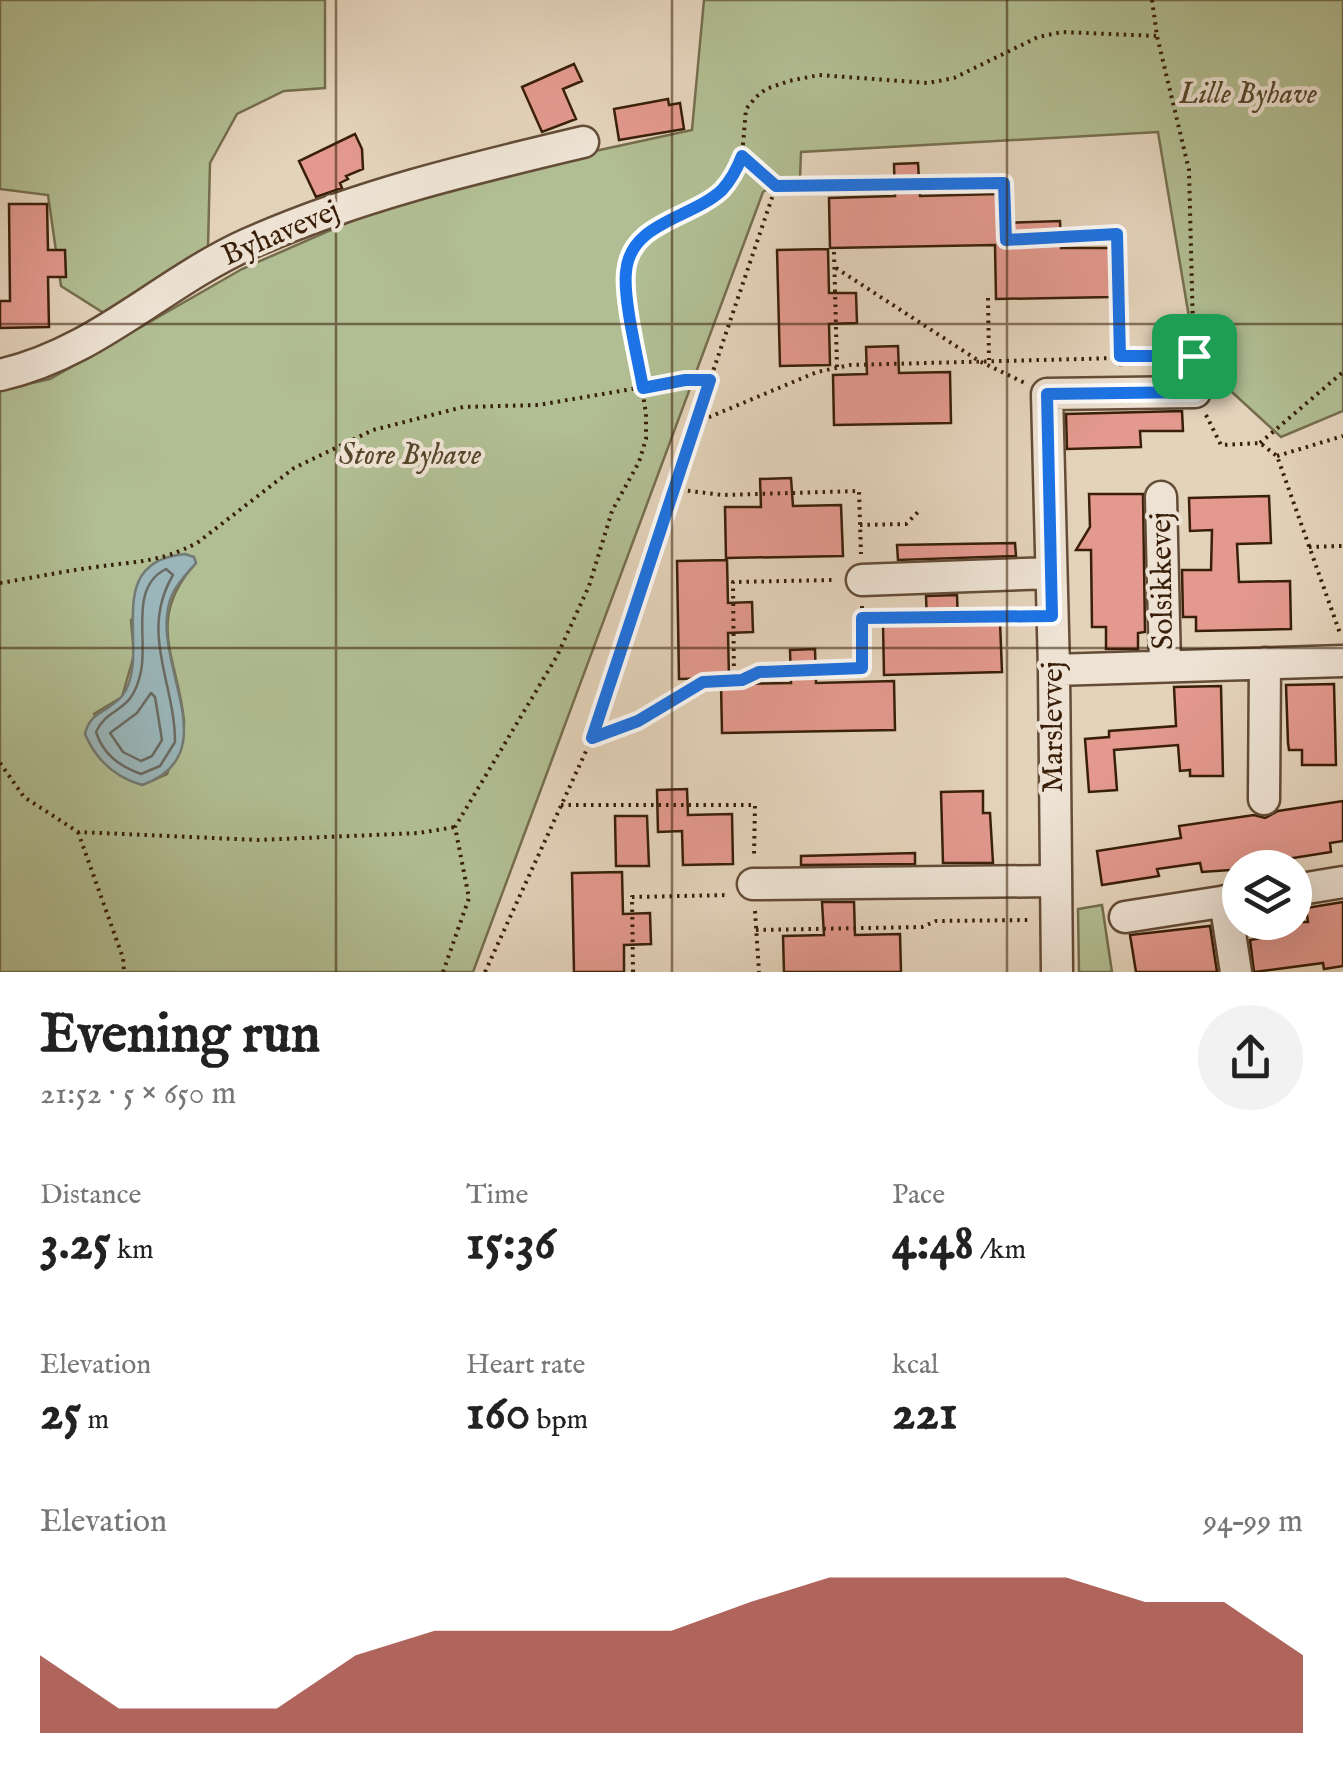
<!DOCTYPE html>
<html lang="en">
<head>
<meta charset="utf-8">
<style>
	:root { --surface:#fff; --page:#f2f2f2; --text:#222; --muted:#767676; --accent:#8f2418 }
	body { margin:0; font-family:"IM FELL English",serif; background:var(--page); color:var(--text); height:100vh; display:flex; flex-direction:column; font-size:38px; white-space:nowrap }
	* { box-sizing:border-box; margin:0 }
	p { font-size:32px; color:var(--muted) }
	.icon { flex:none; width:55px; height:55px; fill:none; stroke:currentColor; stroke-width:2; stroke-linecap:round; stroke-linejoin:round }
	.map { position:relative; height:972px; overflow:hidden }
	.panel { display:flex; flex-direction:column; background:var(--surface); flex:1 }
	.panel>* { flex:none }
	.tools { position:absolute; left:1222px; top:850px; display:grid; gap:20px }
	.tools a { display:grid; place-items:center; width:90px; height:90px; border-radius:50%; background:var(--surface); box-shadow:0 10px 40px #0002; font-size:50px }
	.pin { position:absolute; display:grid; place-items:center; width:85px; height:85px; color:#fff; margin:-42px; border-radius:20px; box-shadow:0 5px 15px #0006 }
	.round { display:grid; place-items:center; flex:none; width:105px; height:105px; border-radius:52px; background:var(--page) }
	.headline { display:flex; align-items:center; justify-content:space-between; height:170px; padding:0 40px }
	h1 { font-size:55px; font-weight:700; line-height:75px }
	.figures { display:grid; grid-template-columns:repeat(3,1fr); gap:15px; height:170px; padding:10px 40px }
	.figures div { display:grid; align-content:center }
	.figures b { font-size:50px; font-weight:700 }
	.figures small { font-size:28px; font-weight:400 }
	.figures p { font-size:28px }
	.chart { height:280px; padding:20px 40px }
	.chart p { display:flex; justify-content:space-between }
	.chart svg { width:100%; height:180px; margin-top:10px; fill:var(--accent); opacity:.7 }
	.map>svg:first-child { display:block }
</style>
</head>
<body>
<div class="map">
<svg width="1343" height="972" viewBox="0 0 1343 972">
	<rect width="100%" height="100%" fill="#e4d3bb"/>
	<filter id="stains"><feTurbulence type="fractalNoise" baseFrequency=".002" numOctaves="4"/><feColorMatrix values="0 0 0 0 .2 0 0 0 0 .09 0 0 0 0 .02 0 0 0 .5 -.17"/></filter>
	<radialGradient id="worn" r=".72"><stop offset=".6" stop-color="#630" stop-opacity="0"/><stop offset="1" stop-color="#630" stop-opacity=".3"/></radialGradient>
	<path fill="#b1bd92" stroke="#756e4e" stroke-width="2.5" fill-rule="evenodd" d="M 0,0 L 325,0 L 325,88 L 284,91 L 237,114 L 210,163 L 208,248 L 110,317 L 61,286 L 48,195 L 0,189 Z
		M 704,0 L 1343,0 L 1343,411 L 1281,437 L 1196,359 L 1158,132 L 801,152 L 800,178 L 780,181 L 763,192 L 473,972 L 0,972 L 0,390 L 50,379 L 242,269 L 429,187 L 692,130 ZM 196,563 C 144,620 178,658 184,721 C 185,737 172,759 167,774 L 142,785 L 94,714 L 122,697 L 134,655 L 131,620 Z
		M 1102,905 L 1112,972 L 1079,972 L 1078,909 Z"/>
	<path fill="#9ab6ba" stroke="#737a73" stroke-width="2.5" d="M 185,554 L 194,557 L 196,563 C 188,572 177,583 172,595 C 145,658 232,753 142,785 C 114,777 96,760 85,734 C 90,711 109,712 122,696 C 154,654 98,562 185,554 Z"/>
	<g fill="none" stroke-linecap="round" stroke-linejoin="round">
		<path stroke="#6a6a62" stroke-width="2.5" d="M 166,569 L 173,575 C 139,633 175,682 175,742 L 160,766 L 141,774 C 119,766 103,754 96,732 C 109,704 132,716 141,671 C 148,639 129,587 166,569 Z
			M 151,693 L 155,697 L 162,740 L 152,756 L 141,761 L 123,752 L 110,733 L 137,713 Z"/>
	</g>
	<path fill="#e3998e" stroke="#391f09" stroke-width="2.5" d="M 574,64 L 582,81 L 563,89 L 576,119 L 542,132 L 522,87 Z
		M 668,99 L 669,105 L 680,103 L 684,129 L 619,140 L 614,109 Z
		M 355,134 L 362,149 L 363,169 L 346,176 L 348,179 L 340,183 L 342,188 L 316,197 L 299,161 Z
		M 918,163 L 920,196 L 999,194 L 1000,223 L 1060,221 L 1061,248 L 1111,248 L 1112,297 L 996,299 L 995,245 L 830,248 L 829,198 L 895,196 L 894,164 Z
		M 9,204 L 47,204 L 48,250 L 65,250 L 66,277 L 48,277 L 49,327 L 0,328 L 0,301 L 10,301 Z
		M 828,249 L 829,293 L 856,293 L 857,323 L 829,324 L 830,365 L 780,366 L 777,250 Z
		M 898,346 L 899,373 L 950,372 L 951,423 L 834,425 L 833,375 L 867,374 L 866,347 Z
		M 1182,411 L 1183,431 L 1140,431 L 1141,447 L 1067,449 L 1066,414 Z
		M 791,478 L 793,506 L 841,505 L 843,556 L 726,558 L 725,507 L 761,507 L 760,479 Z
		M 1089,494 L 1143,494 L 1145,632 L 1138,633 L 1138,649 L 1106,649 L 1106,627 L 1092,627 L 1091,550 L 1076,550 L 1090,527 Z
		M 1269,496 L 1271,543 L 1237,544 L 1239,582 L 1290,581 L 1291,629 L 1196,631 L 1196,617 L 1183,617 L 1182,570 L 1211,570 L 1212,530 L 1190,531 L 1189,498 Z
		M 1015,543 L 1016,556 L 898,560 L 897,545 Z
		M 727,560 L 728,603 L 752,602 L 753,632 L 728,633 L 729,678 L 679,679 L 677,561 Z
		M 957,595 L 958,623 L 1000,622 L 1002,672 L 884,675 L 883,624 L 927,623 L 926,596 Z
		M 815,649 L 816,683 L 894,681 L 895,730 L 722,733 L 721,684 L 791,683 L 790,650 Z
		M 1334,684 L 1336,765 L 1302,765 L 1302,750 L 1289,750 L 1288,743 L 1286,685 Z
		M 1221,686 L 1223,776 L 1190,776 L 1190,770 L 1180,771 L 1178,745 L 1114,750 L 1117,790 L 1089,792 L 1085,739 L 1109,737 L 1109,731 L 1176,726 L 1174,687 Z
		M 687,789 L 688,815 L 732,814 L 733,864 L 683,865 L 682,831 L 658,832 L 657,790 Z
		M 983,791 L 983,813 L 990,813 L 993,863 L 943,863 L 941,792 Z
		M 1343,801 L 1343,841 L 1330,843 L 1331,852 L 1274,861 L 1275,865 L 1260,868 L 1202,872 L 1200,863 L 1157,869 L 1159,876 L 1102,885 L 1097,851 L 1181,838 L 1179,826 L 1254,815 L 1265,818 L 1278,811 Z
		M 615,816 L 647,816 L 649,866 L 616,866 Z
		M 915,853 L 915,864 L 801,865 L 801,856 Z
		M 622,872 L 623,914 L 650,913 L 651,944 L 624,945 L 624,972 L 574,972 L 572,873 Z
		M 822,902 L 854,902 L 855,935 L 900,934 L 901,972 L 784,972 L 783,936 L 824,935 Z
		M 1343,902 L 1343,966 L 1324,969 L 1323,963 L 1254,972 L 1250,940 L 1274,936 L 1272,922 L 1308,922 L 1306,908 Z
		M 1210,926 L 1217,972 L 1136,972 L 1130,935 Z"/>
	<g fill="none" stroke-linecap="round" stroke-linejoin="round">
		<g stroke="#644c36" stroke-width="35">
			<path id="minor" d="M 0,375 C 97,353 160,284 248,244 C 356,196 469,169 583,142
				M 1161,497 L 1165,665
				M 862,580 L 1051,573
				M 1054,670 L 1343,661
				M 1264,799 L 1265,663
				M 753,884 L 1054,881
				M 1295,890 L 1343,882
				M 1225,901 L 1236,972
				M 1125,917 L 1240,899
				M 1057,972 L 1054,670 L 1047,394 L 1195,392"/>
		</g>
		<path stroke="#391f09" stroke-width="4" stroke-dasharray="2.5 5" stroke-linecap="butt" d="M 1152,0 L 1157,36 L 1189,170 L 1194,368
			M 776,186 L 1004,183 L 1006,239 L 1117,234 L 1121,369
			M 834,252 L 837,367
			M 836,268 L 979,361 L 1025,383
			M 988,298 L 989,360
			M 1206,415 L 1221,445 L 1260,443 L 1277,456 L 1341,636
			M 695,423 L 817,372 L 850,365 L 1194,356
			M 1260,443 L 1343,372
			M 1277,456 L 1343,436
			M 673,489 L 723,495 L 859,491 L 861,554
			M 860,525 L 906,524 L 918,512
			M 1309,547 L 1343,546
			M 0,583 C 32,578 64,571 96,567 C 137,561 158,563 197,543 L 294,468 L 373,430 L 463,407 L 538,405 L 685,380 L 710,381
			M 862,618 L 1027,616
			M 734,681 L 733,582 L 834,580
			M 592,738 L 639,721 L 703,683 L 742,680 L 759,672 L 862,668 L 862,604
			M 0,763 L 24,797 L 78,832 L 258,840 L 419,833 L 455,827
			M 561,805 L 755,805 L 754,857
			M 78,832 L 123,958 L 124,972
			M 755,911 L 759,972
			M 756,930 L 922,927 L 936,921 L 1030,920
			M 443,972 L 469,898 L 455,827 L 557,656 L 589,586 L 612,511 L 639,462 L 646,439 L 646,414 L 625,275 L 630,254 L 642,235 L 703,204 L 723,189 L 742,156 L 746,109 L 756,97 L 766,89 L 789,81 L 819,75 L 928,83 L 954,78 L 1038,37 L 1062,32 L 1157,36
			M 485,972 L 592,738 L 673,489 L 776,186 L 742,156
			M 633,972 L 632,897 L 729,895"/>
		<use href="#minor" stroke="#ede2d3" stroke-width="30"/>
	</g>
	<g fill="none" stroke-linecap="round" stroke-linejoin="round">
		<g stroke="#fff" stroke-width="20">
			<path id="route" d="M 742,156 L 776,186 L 1004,183 L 1006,240 L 1117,234 L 1120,356 L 1194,356 L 1195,392 L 1047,394 L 1052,616 L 862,618 L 862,668 L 759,672 L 742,680 L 703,682 L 638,721 L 592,738 L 710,380 L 685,380 L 643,388 C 638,359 623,299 626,272 C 630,222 691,219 722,190 C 731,180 737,169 742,156 Z"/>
		</g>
		<use href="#route" stroke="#1a73e8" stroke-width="12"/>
	</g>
	<path fill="none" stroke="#391f09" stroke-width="2.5" stroke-opacity="0.55" d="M 336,0 L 336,972M 672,0 L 672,972M 1007,0 L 1007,972M 0,324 L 1343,324M 0,648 L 1343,648"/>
	<g text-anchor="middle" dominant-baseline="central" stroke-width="8" stroke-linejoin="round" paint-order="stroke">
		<g font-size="30" font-style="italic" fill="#57462b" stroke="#ede2d3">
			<text x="1248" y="95">Lille Byhave</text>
			<text x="410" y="456">Store Byhave</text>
		</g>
		<g font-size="30" fill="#391f09" stroke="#ede2d3">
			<text transform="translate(281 234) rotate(-23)">Byhavevej</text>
			<text transform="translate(1163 581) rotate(-91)">Solsikkevej</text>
			<text transform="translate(1054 727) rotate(-90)">Marslevvej</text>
		</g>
	</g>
	<rect width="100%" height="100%" filter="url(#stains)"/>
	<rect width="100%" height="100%" fill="url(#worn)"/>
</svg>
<div class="tools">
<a><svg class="icon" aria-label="layers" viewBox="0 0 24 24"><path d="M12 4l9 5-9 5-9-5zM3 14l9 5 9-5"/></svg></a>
</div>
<div class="pin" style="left:1194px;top:356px;background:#1e9e55"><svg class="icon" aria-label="arrive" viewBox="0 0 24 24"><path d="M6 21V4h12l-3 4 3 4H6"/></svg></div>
</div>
<section class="panel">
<div class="headline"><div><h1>Evening run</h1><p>21:52 · 5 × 650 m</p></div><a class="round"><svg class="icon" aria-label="share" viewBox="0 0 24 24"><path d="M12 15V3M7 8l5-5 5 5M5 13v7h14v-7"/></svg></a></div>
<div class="figures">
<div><p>Distance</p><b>3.25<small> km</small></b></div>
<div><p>Time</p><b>15:36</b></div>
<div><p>Pace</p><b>4:48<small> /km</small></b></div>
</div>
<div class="figures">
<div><p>Elevation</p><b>25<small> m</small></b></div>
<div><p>Heart rate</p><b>160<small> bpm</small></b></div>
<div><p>kcal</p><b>221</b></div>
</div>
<div class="chart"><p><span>Elevation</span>94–99 m</p>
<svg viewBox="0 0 160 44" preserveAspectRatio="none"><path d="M0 44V25L10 38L20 38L30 38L40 25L50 19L60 19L70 19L80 19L90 12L100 6L110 6L120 6L130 6L140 12L150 12L160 25V44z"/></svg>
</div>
</section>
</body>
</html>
